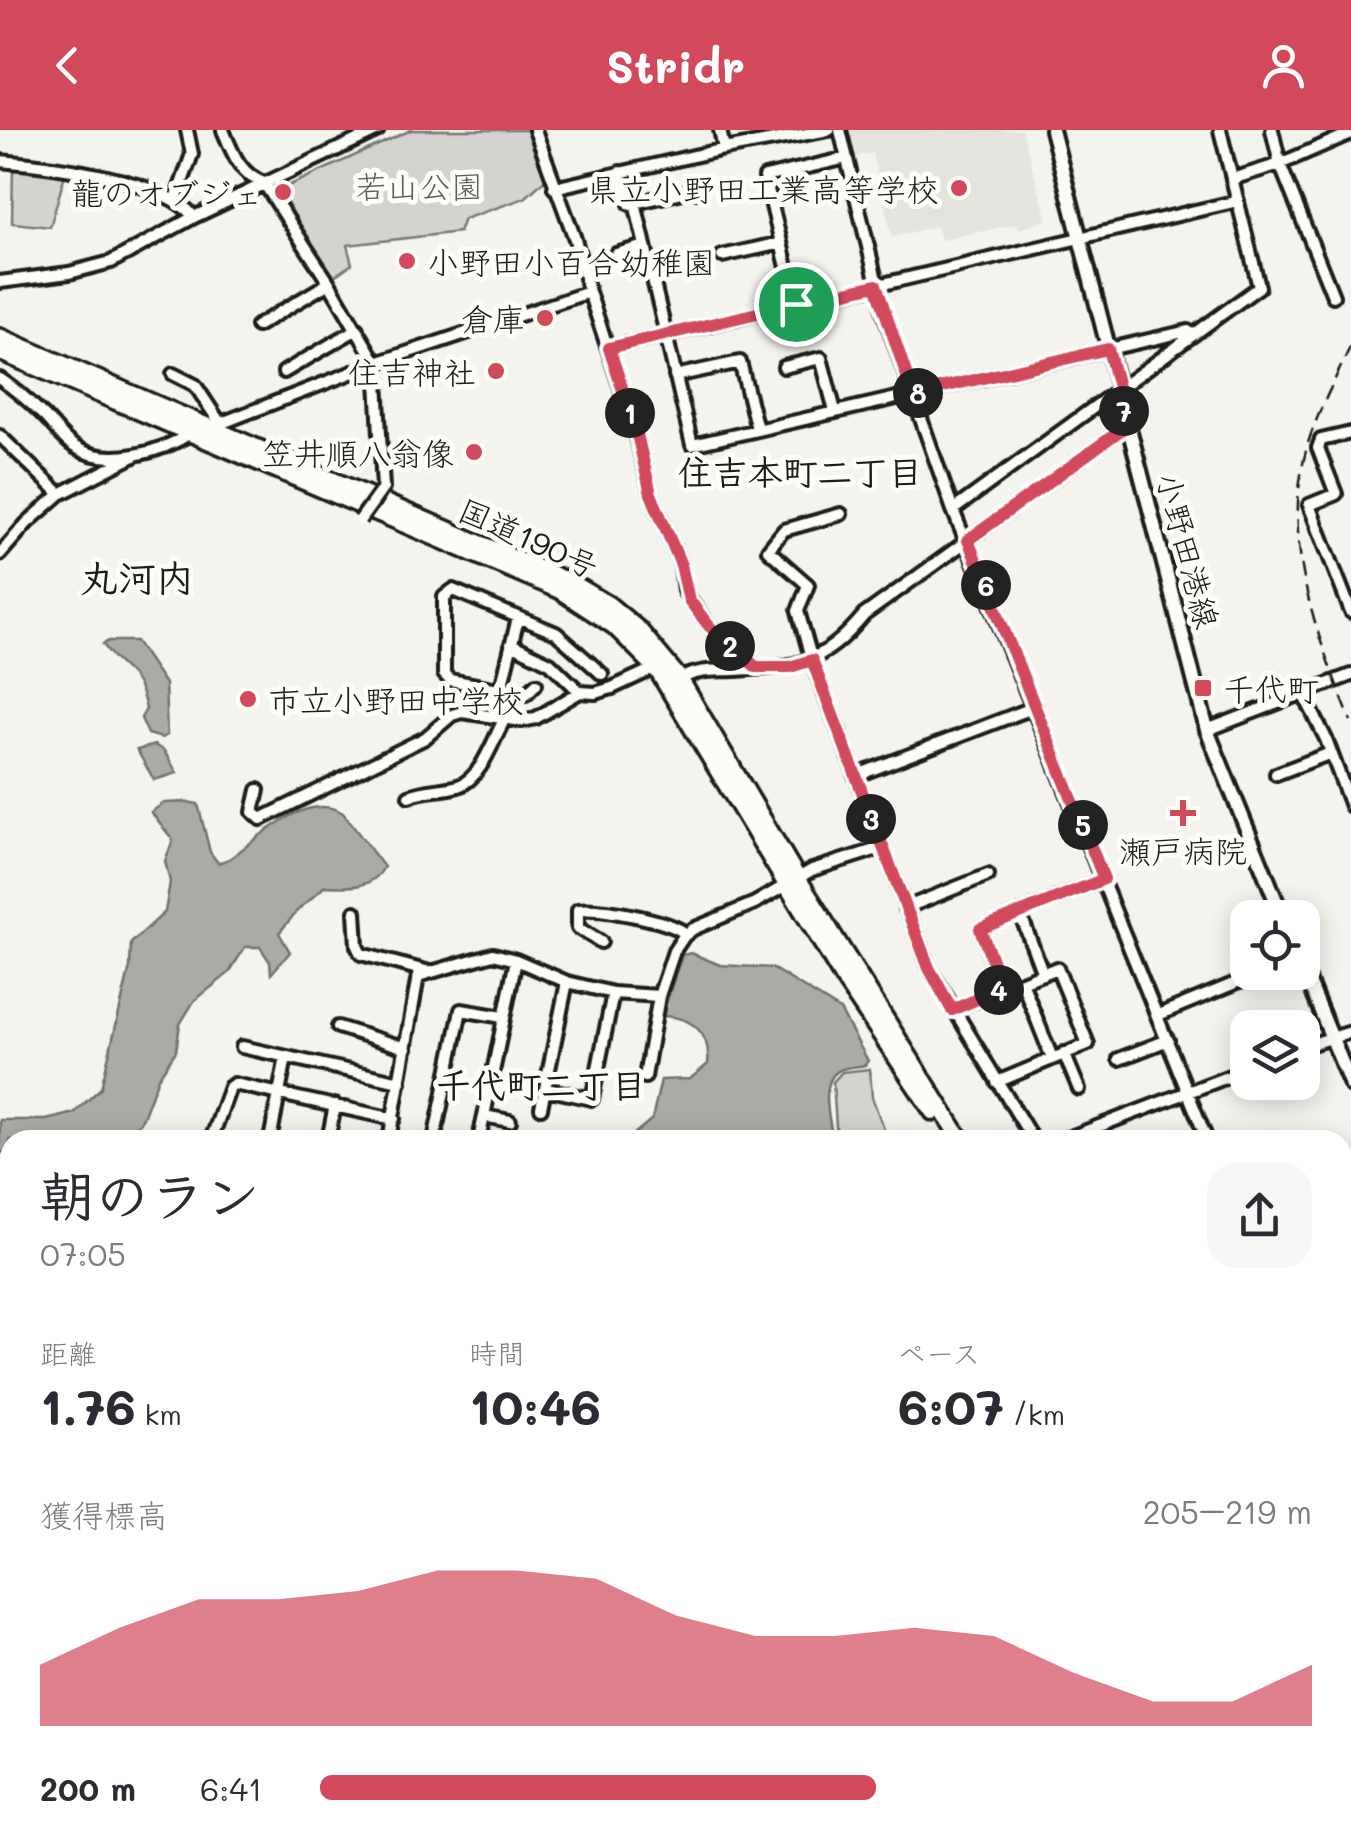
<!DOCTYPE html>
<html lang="ja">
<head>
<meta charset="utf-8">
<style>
	:root { --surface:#fff; --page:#f7f7f7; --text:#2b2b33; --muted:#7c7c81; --accent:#d1495b }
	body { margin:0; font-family:Mali,"Klee One",sans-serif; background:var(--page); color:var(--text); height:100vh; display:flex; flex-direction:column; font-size:38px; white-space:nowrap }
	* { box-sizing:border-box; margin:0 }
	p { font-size:32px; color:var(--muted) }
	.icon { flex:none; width:55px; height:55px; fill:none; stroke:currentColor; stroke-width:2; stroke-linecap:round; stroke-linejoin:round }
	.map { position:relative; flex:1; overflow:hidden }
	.panel { position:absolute; left:0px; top:1000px; width:1352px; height:718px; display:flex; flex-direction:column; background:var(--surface); border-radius:30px 30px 0 0; box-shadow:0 5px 25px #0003 }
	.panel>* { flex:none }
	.buttons { position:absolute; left:1230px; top:770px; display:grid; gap:20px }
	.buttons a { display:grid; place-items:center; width:90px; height:90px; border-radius:20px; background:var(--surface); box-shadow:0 5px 25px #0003; font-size:50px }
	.pin { position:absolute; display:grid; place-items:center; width:85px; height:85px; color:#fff; margin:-42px; border:5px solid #fff; border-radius:50%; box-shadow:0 2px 10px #0007 }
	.km { position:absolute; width:50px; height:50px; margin:-25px; border-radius:50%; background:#222; color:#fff; font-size:28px; line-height:50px; text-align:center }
	.round { display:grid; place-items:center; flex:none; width:105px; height:105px; border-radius:30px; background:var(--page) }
	.summary { display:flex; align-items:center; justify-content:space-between; height:170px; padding:0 40px }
	h1 { font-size:55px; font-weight:800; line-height:75px }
	.metrics { display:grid; grid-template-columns:repeat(3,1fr); gap:15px; height:170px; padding:10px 40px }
	.metrics div { display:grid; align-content:center }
	.metrics b { font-size:50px; font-weight:800 }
	.metrics small { font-size:28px; font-weight:400 }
	.metrics p { font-size:28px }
	.chart { height:280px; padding:20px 40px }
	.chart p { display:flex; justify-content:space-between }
	.chart svg { width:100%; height:180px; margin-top:10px; fill:var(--accent); opacity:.7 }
	ul { padding:0 40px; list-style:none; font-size:32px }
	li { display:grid; grid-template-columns:160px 120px 1fr; align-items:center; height:75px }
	li i { height:25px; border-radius:12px; background:var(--accent) }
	header { display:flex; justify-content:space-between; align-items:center; height:130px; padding:0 40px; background:var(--accent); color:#fff; font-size:45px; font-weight:800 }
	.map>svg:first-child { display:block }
</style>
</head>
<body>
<header><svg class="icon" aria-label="back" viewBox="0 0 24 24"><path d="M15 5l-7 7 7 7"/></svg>Stridr<svg class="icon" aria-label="person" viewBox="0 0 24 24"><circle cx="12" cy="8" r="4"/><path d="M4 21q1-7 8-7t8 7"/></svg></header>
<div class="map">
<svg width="1351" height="1716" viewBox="0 0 1351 1716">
	<rect width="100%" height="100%" fill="#f4f3ee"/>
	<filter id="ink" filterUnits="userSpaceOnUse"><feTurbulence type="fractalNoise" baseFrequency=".01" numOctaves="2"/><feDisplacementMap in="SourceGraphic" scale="20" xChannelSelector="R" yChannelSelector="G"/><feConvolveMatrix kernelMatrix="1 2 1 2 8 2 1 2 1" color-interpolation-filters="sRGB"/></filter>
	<g filter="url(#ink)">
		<path fill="#e4e3de" d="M 847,0 L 1022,0 L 1047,90 L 1019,99 L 1017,94 L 941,110 L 937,96 L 892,107 L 872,23 L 853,27 Z"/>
		<path fill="#d4d3cf" stroke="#787876" stroke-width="2.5" d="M 411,0 L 532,0 L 547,48 L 525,68 L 464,89 L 459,102 L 347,115 L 352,134 L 330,149 L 284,67 L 288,56 Z
			M 13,35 L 66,41 L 50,97 L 12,93 Z
			M 870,939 L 872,967 L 888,1010 L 837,1010 L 833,952 L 842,942 Z
			M 10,1045 L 10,1708 L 105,1708 L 108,1716 L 0,1716 L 0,1054 Z
			M 370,1708 L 458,1708 L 454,1716 L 367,1716 Z
			M 1088,1708 L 1317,1708 L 1310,1716 L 1087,1716 Z"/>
		<path fill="#abaaa6" stroke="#72716f" stroke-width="2.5" d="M 109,511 L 136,511 L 165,554 L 167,605 L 162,608 L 148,604 L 141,588 L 146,579 C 137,536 122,544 103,514 Z
			M 154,615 L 164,621 L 177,643 L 154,650 L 137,620 Z
			M 187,672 L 198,674 L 210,722 L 218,733 L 229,729 C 258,709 306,660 343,683 L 384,737 C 372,760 347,757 325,756 L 298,780 L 279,803 L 290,822 L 271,844 L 270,832 L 260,817 L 245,817 L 229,843 L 194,871 L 180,894 L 176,921 L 158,948 L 143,988 L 128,1010 L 10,1010 L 10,1021 L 0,1023 L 0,990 L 46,990 L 74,983 L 101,958 L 130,837 L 131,813 L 165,782 L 170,752 L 165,731 L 173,710 L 151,682 L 164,673 Z
			M 691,823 L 720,835 L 772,838 L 840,880 L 868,931 L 865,935 C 858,937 847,936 840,940 C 818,950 830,992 833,1010 L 627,1010 L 652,989 L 661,950 L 690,949 L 708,934 C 711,902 692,887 662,886 L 682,825 Z"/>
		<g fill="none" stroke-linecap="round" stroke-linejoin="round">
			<g stroke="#1c1c1c" stroke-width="18">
				<path id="minor" d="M 223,0 C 232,22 240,45 264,53 L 329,153 L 376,233 L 383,358
					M 535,0 L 575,109 L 589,162 L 635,300 L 651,364 L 681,435 L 684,461 L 709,496 L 756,537
					M 720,0 L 724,19
					M 840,0 L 884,183 L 953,380 L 1207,1010
					M 1272,0 L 1280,34 L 1333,166
					M 0,31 C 48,35 165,49 194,87
					M 620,42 L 630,74 L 635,73 L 692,315 L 1188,201 L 1192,205
					M 1232,49 L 1280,34 L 1351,3
					M 554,58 L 724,19 L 829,0
					M 176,69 L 192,24 L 187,0
					M 635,73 L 696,59 L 697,62
					M 616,124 L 645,116
					M 722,126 L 781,113
					M 0,152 L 69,143 L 111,132 L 194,87 L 378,0
					M 796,174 L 765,47 L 847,28
					M 257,196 L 329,153
					M 609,218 L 1238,71
					M 784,237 L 821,228 L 835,281
					M 284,242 L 357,199
					M 173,244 L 195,255 L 220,293
					M 675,246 L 740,232 L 757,299
					M 0,249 C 15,259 29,271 42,284 C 53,294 62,309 75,317 C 108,338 163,322 192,302
					M 209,298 L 376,233 L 589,162
					M 1351,303 L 1321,310 L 1318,318 L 1336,364 L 1309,375 L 1351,482
					M 0,306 L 60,364
					M 953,380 L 1259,157 L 1220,0
					M 841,384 L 784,400 L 768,420 L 808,455 L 798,481 L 812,531 L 929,838 L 1033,1010
					M 0,424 L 27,393 L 60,364 L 134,326
					M 511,514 L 550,533 L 580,562
					M 680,549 C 699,539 714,541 734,540 C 795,537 822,536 864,485 L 1128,295
					M 536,554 L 526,564 L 450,550 L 444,544 L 444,467 L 453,460 L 556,503 L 602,544
					M 501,558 L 518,488
					M 1303,563 L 1326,609 L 1351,676
					M 1207,600 L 1351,545
					M 1276,644 L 1331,623
					M 855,646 L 1035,577
					M 258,660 L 253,682 L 261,689 L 425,608 L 452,585 L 462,582 L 522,591 L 536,588 L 580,562 L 595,563 L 612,558 L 659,536
					M 409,666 C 425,659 441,661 458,656 C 481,649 493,610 504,590
					M 905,778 L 988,745
					M 355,782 L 357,816 L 361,824 L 426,841
					M 1020,783 L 1043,844
					M 601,812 L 578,798 L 578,780 C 598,777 670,790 686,804
					M 1022,852 L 1052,928
					M 1003,859 L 980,799 L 1104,749
					M 952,880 L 1057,838 L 1088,914 L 997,952
					M 1158,885 L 1262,842
					M 338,897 L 406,918
					M 242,917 L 400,952
					M 1302,917 L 1351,902
					M 1064,923 L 1079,959
					M 1119,929 L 1168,910
					M 645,947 L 659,866 L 674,821 L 684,806 L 693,799 L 755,773 L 812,740 L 881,718
					M 546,959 L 592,969 L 613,863
					M 541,978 L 567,852
					M 484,986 L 510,991
					M 211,1010 L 230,957 L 234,954 L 394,989
					M 270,1010 L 286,927
					M 328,1010 L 335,975
					M 389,1010 L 418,846 L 493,824 L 516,830 L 567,852 L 613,863 L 659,866
					M 434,1010 L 461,880 L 503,887
					M 479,1010 L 516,830
					M 1063,1010 L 1248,939
					M 1342,1123 L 1351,1120
					M 1342,1262 L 1351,1258
					M 1342,1344 L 1351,1365
					M 0,1474 L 10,1477
					M 1342,1605 L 1351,1619
					M 563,1708 L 573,1716
					M 319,1716 L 320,1708
					M 769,1716 L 787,1708"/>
			</g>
			<g stroke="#1c1c1c" stroke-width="20">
				<path id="major" d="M 1052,0 L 1207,600 L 1283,788
					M 1302,835 L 1351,955"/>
			</g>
			<g stroke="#1c1c1c" stroke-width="22">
				<path id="highway" d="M 0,207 L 574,454 L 609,475 L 639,500 L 680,549 L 797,747 L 961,1010
					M 0,222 L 559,460 L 614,496 L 656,538 L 841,845 L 933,982
					M 907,1708 L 908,1716
					M 923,1708 L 924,1716"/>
			</g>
			<use href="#minor" stroke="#fdfcf7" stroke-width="10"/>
			<use href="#major" stroke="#fdfcf7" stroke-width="12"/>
			<use href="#highway" stroke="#fdfcf7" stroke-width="15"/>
			<path stroke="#1c1c1c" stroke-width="2.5" stroke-dasharray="15 8" stroke-linecap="butt" d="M 1351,215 C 1337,246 1321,275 1310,307 C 1278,407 1314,499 1351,591
				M 1342,1075 L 1351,1065
				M 859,1708 L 862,1716"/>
			<g stroke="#1c1c1c" stroke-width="18" stroke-linecap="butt">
				<path id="minor-bridge" d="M 360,390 L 383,358"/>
			</g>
			<use href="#minor-bridge" stroke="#fdfcf7" stroke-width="10"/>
		</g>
	</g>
	<g fill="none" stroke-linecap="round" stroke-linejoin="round" filter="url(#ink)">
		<g stroke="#fff" stroke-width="20">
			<path id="route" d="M 876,155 L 913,264 L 1108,219 L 1128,295 L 968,410 L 1104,749 L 980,799 L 1003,858 L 952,880 L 929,838 L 812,530 L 790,537 L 756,537 L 709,496 L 689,470 L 681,435 L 651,364 L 636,300 L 609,218 Z"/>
		</g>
		<use href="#route" stroke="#d1495b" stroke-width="12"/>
	</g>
	<g fill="#d1495b" stroke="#fdfcf7" stroke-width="4">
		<circle cx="959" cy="58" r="10"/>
		<circle cx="283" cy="62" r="10"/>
		<circle cx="407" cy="131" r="10"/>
		<circle cx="545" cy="188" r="10"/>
		<circle cx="496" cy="241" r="10"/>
		<circle cx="474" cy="322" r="10"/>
		<rect x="1193" y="548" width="20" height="20" rx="5"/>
		<circle cx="248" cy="569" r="10"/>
		<path d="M1178 668h10v10h10v10h-10v10h-10v-10h-10v-10h10z"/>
	</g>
	<g text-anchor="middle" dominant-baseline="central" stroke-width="10" stroke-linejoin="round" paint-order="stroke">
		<g font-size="32" fill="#5c5c5b" stroke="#fdfcf7">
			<text x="419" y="55">若山公園</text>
		</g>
		<g font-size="32" fill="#1c1c1c" stroke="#fdfcf7" text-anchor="end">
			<text x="939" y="58">県立小野田工業高等学校</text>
			<text x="263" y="62">龍のオブジェ</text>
			<text x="427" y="131" text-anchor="start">小野田小百合幼稚園</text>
			<text x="525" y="188">倉庫</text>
			<text x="476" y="241">住吉神社</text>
			<text x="454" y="322">笠井順八翁像</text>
			<text x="1223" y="558" text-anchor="start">千代町</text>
			<text x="268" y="569" text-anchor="start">市立小野田中学校</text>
			<text x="1183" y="720" text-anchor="middle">瀬戸病院</text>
		</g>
		<g font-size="32" fill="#1c1c1c" stroke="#fdfcf7">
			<text transform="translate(529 407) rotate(24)">国道190号</text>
			<text transform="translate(1189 420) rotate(75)">小野田港線</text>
		</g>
		<g font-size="35" font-weight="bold" fill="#1c1c1c" stroke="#fdfcf7">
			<text x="800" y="341">住吉本町二丁目</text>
			<text x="541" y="954">千代町二丁目</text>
		</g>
		<g font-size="38" font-weight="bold" fill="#1c1c1c" stroke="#fdfcf7">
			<text x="137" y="447">丸河内</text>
		</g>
	</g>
</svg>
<div class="buttons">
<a><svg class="icon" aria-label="locate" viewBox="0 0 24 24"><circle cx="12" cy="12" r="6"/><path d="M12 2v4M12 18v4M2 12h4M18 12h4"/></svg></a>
<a><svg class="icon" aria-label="layers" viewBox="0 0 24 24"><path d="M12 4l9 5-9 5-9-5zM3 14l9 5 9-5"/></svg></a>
</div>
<div class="pin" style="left:796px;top:174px;background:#1e9e55"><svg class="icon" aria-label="arrive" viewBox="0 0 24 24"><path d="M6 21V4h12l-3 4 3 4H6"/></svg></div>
<b class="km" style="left:630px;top:283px">1</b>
<b class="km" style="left:730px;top:516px">2</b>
<b class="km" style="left:871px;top:689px">3</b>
<b class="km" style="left:999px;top:860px">4</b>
<b class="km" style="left:1083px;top:695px">5</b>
<b class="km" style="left:986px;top:455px">6</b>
<b class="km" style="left:1124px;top:281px">7</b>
<b class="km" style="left:918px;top:263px">8</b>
<section class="panel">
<div class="summary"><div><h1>朝のラン</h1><p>07:05</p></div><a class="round"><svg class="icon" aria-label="share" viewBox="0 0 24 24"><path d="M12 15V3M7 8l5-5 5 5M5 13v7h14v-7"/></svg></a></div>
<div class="metrics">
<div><p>距離</p><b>1.76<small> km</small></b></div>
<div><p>時間</p><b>10:46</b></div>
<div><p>ペース</p><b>6:07<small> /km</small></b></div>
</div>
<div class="chart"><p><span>獲得標高</span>205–219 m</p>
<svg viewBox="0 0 160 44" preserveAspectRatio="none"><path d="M0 44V29L10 20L20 13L30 13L40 11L50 6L60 6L70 8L80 17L90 22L100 22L110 20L120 22L130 31L140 38L150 38L160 29V44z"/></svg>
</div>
<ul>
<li><b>200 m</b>6:41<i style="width:56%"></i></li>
</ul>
</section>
</div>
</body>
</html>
